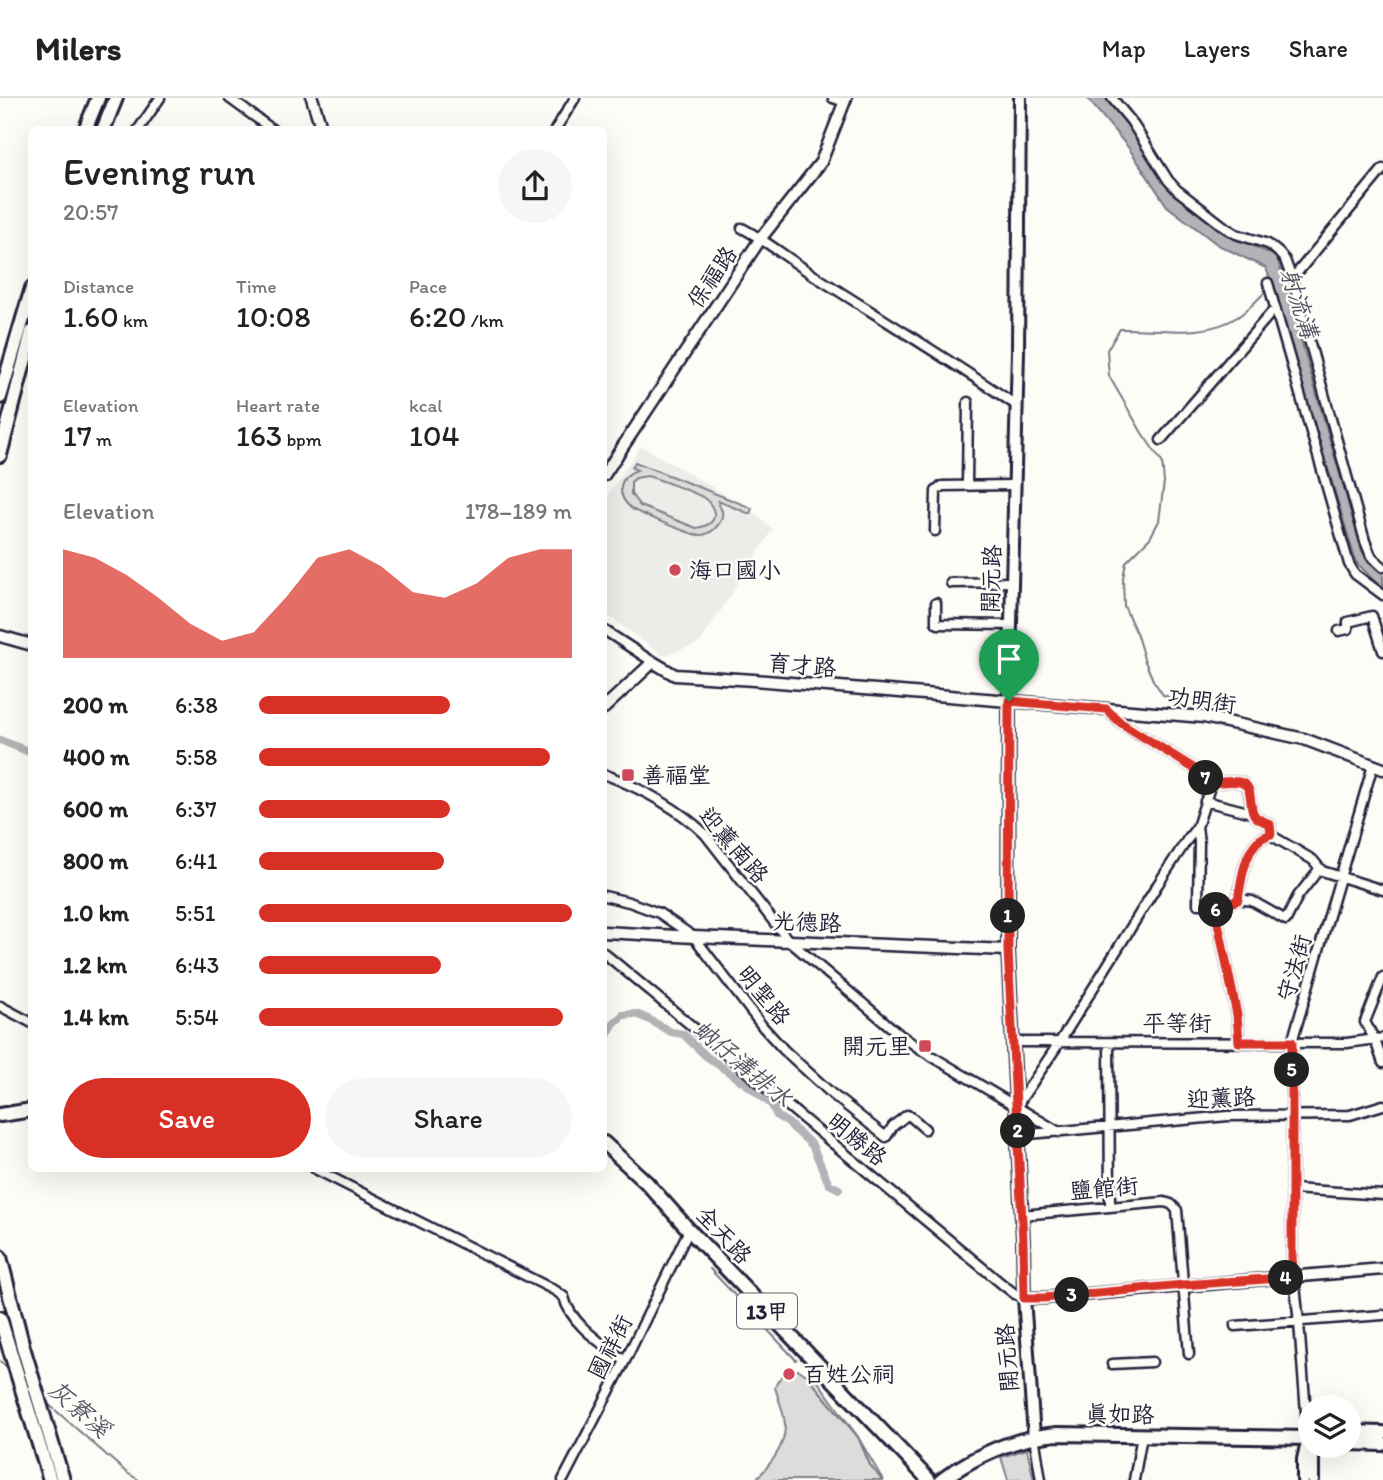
<!DOCTYPE html>
<html lang="en">
<head>
<meta charset="utf-8">
<style>
	:root { --surface:#fff; --page:#f6f6f6; --text:#222; --muted:#767676; --line:#e0e0e0; --accent:#d93025 }
	body { margin:0; font-family:Itim,"LXGW WenKai TC",sans-serif; background:var(--page); color:var(--text); height:100vh; display:flex; flex-direction:column; font-size:26px; white-space:nowrap }
	* { box-sizing:border-box; margin:0 }
	p { font-size:23px; color:var(--muted) }
	.icon { flex:none; width:38px; height:38px; fill:none; stroke:currentColor; stroke-width:2; stroke-linecap:round; stroke-linejoin:round }
	.map { position:relative; flex:1; overflow:hidden }
	.side { position:absolute; left:28px; top:28px; width:579px; height:1046px; display:flex; flex-direction:column; background:var(--surface); border-radius:10px; box-shadow:0 7px 28px #0002 }
	.side>* { flex:none }
	.controls { position:absolute; left:1298px; top:1297px; display:grid; gap:14px }
	.controls a { display:grid; place-items:center; width:63px; height:63px; border-radius:50%; background:var(--surface); box-shadow:0 7px 28px #0002; font-size:35px }
	.pin { position:absolute; display:grid; place-items:center; width:60px; height:60px; color:#fff; margin:-72px -30px; border-radius:50% 50% 50% 0; rotate:-45deg; box-shadow:0 0 7px #0007 }
	.pin .icon { rotate:45deg }
	.km { position:absolute; width:35px; height:35px; margin:-18px; border-radius:50%; background:#222; color:#fff; font-size:19px; line-height:35px; text-align:center }
	.round { display:grid; place-items:center; flex:none; width:74px; height:74px; border-radius:37px; background:var(--page) }
	.headline { display:flex; align-items:center; justify-content:space-between; height:119px; padding:0 35px }
	h1 { font-size:38px; font-weight:600; line-height:52px }
	.stats { display:grid; grid-template-columns:repeat(3,1fr); gap:10px; height:119px; padding:7px 35px }
	.stats div { display:grid; align-content:center }
	.stats b { font-size:30px; font-weight:600 }
	.stats small { font-size:19px; font-weight:400 }
	.stats p { font-size:19px }
	.chart { height:196px; padding:14px 35px }
	.chart p { display:flex; justify-content:space-between }
	.chart svg { width:100%; height:126px; margin-top:7px; fill:var(--accent); opacity:.7 }
	.button { display:flex; gap:14px; margin-top:auto; padding:14px 35px }
	.button a { flex:1; height:80px; border-radius:42px; background:var(--accent); color:#fff; font-size:28px; font-weight:600; line-height:80px; text-align:center }
	.button a+a { background:var(--page); color:var(--text) }
	ul { padding:0 35px; list-style:none; font-size:23px }
	li { display:grid; grid-template-columns:112px 84px 1fr; align-items:center; height:52px }
	li i { height:18px; border-radius:9px; background:var(--accent) }
	header { display:flex; align-items:center; gap:42px; box-sizing:border-box; height:98px; padding:0 35px; background:var(--surface); border-bottom:2px solid var(--line) }
	header strong { font-size:33px }
	nav { display:flex; gap:38px; margin-inline-start:auto; font-size:24px }
	.map>svg:first-child { display:block }
</style>
</head>
<body>
<header>
<strong>Milers</strong>
<nav><a>Map</a><a>Layers</a><a>Share</a></nav>
</header>
<div class="map">
<svg width="1383" height="1382" viewBox="0 0 1383 1382">
	<rect width="100%" height="100%" fill="#fdfcf7"/>
	<filter id="ink" filterUnits="userSpaceOnUse"><feTurbulence type="fractalNoise" baseFrequency=".0143" numOctaves="2"/><feDisplacementMap in="SourceGraphic" scale="14" xChannelSelector="R" yChannelSelector="G"/><feConvolveMatrix kernelMatrix="1 2 1 2 8 2 1 2 1" color-interpolation-filters="sRGB"/></filter>
	<g filter="url(#ink)">
		<path fill="#ecece9" d="M 641,348 L 748,410 L 773,431 L 700,545 L 663,558 L 604,514 L 604,402 Z"/>
		<path fill="#dddcdb" stroke="#807f8b" stroke-width="2" fill-rule="evenodd" d="M 635,364 L 752,410 L 750,416 L 718,403 C 718,405 721,411 722,413 C 724,426 710,438 698,437 C 692,437 636,414 632,411 C 616,398 617,379 637,372 L 632,370 ZM 647,378 C 658,381 694,394 704,400 C 710,404 715,412 714,419 C 712,427 703,429 696,430 L 640,408 L 631,396 L 631,384 L 636,380 Z
			M 792,1272 L 799,1272 L 808,1278 L 814,1278 L 858,1339 L 883,1382 L 755,1382 C 769,1368 785,1350 785,1328 C 785,1316 778,1301 775,1289 C 778,1280 784,1276 792,1272 Z
			M 1027,1351 L 1034,1382 L 1008,1382 L 1001,1359 Z"/>
		<path fill="#b2b2b7" stroke="#787885" stroke-width="2" d="M 1087,0 L 1109,0 L 1136,36 L 1172,91 L 1230,137 L 1277,159 L 1362,453 L 1383,474 L 1383,492 L 1356,464 L 1276,198 L 1266,170 L 1218,147 L 1167,108 L 1128,49 Z"/>
		<g fill="none" stroke-linecap="round" stroke-linejoin="round">
			<path stroke="#787885" stroke-width="2" d="M 1192,601 L 1179,603 L 1163,597 L 1153,582 L 1144,561 L 1137,537 L 1124,508 L 1123,480 L 1126,464 L 1150,440 L 1159,423 L 1164,384 L 1162,364 L 1142,335 L 1109,278 L 1107,252 L 1120,231 C 1158,230 1205,241 1239,218 C 1249,211 1258,201 1267,192
				M 710,1171 L 796,1262
				M 0,1263 L 10,1272
				M 811,1283 L 858,1339 L 870,1367 L 882,1382
				M 46,1304 L 127,1375 L 139,1382"/>
			<path stroke="#b2b2b7" stroke-width="8" d="M 0,642 L 32,655
				M 604,942 L 614,925 L 623,917 L 636,916 L 648,921 L 671,934 L 683,936 L 706,958 L 750,989 L 772,1007 L 777,1018 L 788,1025 L 812,1047 L 829,1086 L 839,1091"/>
			<g stroke="#22223b" stroke-width="13">
				<path id="minor" d="M 229,0 L 273,32
					M 833,0 L 845,4
					M 1112,0 L 1131,23 L 1168,82 L 1177,92 L 1226,130 L 1236,136 L 1268,146 L 1278,154 L 1285,162 L 1292,181 L 1365,443 L 1371,458 L 1383,469
					M 138,32 L 160,0
					M 555,32 L 575,0
					M 742,130 C 769,144 792,164 818,180 C 884,222 951,263 1016,307
					M 1292,181 L 1383,71
					M 1268,185 L 1349,466 L 1355,476 L 1383,497
					M 1161,342 L 1271,215 L 1276,212
					M 967,387 L 968,304
					M 935,433 L 936,393 L 942,388 L 1014,387
					M 951,485 L 1012,484
					M 936,505 L 936,524 L 938,526 L 1011,527
					M 604,532 L 653,564
					M 1339,533 L 1348,531 L 1348,524 L 1372,518 L 1383,553
					M 604,676 C 640,690 677,709 705,736 L 788,842 L 899,936 L 923,953 L 1059,1034
					M 1209,685 C 1218,685 1230,682 1239,684 C 1255,687 1247,709 1255,718 C 1259,722 1265,724 1270,726 L 1271,736 L 1274,739 L 1313,762 L 1322,773 L 1383,792
					M 1205,703 L 1252,715
					M 1197,729 L 1199,744 L 1198,806 L 1230,805 L 1238,801 L 1252,803 L 1286,822 L 1298,798 L 1320,770
					M 604,798 L 629,804 L 659,815 L 694,839 L 763,929 L 784,952 L 832,996 L 886,1039 L 893,1028 L 907,1017 L 910,1018 L 925,1031
					M 1238,801 C 1241,784 1244,759 1256,745 C 1260,740 1266,738 1271,736
					M 1214,805 L 1237,917 L 1239,944
					M 604,855 L 1002,1186 L 1015,1196 L 1024,1200
					M 1383,879 L 1365,924 L 1375,942 L 1383,965
					M 0,908 L 32,925
					M 1013,944 L 1347,945 L 1383,940
					M 1109,945 L 1110,1108
					M 1016,1009 L 1059,945 L 1158,786 L 1187,742 L 1197,729 L 1209,692 L 1209,685 L 1203,676 L 1121,625 L 1106,611
					M 1018,1037 L 1228,1018 L 1350,1017 L 1383,1007
					M 315,1071 L 556,1193 L 564,1199 C 570,1226 604,1247 625,1263
					M 1293,1091 L 1383,1097
					M 1022,1117 L 1164,1104 L 1171,1106 L 1177,1112 L 1189,1256
					M 1235,1228 L 1383,1217
					M 1112,1266 L 1152,1264
					M 1034,1338 L 1041,1382
					M 1308,1340 L 1299,1225 L 1292,1159 L 1292,944 L 1373,667
					M 563,1382 L 625,1263 L 689,1132
					M 1134,1382 L 1142,1337"/>
			</g>
			<g stroke="#22223b" stroke-width="15">
				<path id="tertiary" d="M 312,0 L 322,32
					M 604,377 L 761,140 L 821,64 L 846,0
					M 0,538 L 32,547
					M 604,610 L 653,564 L 675,577 L 754,582 L 1204,619 L 1304,641 L 1383,671
					M 604,834 L 694,839 L 1008,852
					M 1024,1200 L 1044,1200 L 1383,1171"/>
			</g>
			<g stroke="#22223b" stroke-width="16">
				<path id="secondary" d="M 1020,0 L 1018,254 L 1009,603 L 1008,852 L 1023,1142 L 1024,1200 L 1034,1338
					M 1309,1342 L 1313,1360 L 1313,1382
					M 1303,1382 L 1303,1361 L 1308,1340"/>
			</g>
			<g stroke="#22223b" stroke-width="18">
				<path id="primary" d="M 85,32 L 98,0
					M 103,32 L 116,0
					M 0,299 L 32,190
					M 0,357 L 32,234
					M 0,1017 L 32,1012
					M 604,1045 L 647,1085 L 689,1132 L 929,1382
					M 0,1159 L 23,1249 L 63,1382
					M 0,1220 L 50,1382
					M 1349,1334 L 1383,1335
					M 1349,1345 L 1383,1346
					M 942,1382 C 977,1356 1014,1340 1057,1336 L 1311,1340"/>
			</g>
			<use href="#minor" stroke="#fdfcf7" stroke-width="8"/>
			<use href="#tertiary" stroke="#fdfcf7" stroke-width="10"/>
			<use href="#secondary" stroke="#fdfcf7" stroke-width="10"/>
			<use href="#primary" stroke="#fdfcf7" stroke-width="12"/>
		</g>
	</g>
	<g fill="none" stroke-linecap="round" stroke-linejoin="round" filter="url(#ink)">
		<g stroke="#fff" stroke-width="14">
			<path id="route" d="M 1009,603 L 1106,611 L 1121,625 L 1203,676 L 1209,685 C 1218,685 1230,682 1239,684 C 1256,687 1247,709 1255,718 C 1259,722 1265,724 1270,726 L 1271,736 C 1266,738 1260,740 1256,745 C 1244,759 1241,784 1238,802 L 1230,805 L 1214,805 L 1237,917 L 1239,944 L 1292,944 L 1292,1159 L 1294,1179 L 1183,1187 L 1044,1200 L 1024,1200 L 1023,1142 L 1008,852 Z"/>
		</g>
		<use href="#route" stroke="#d93025" stroke-width="9"/>
	</g>
	<g fill="#d1495b" stroke="#fdfcf7" stroke-width="2.5">
		<circle cx="675" cy="472" r="7"/>
		<rect x="621" y="670" width="14" height="14" rx="3.5"/>
		<rect x="918" y="941" width="14" height="14" rx="3.5"/>
		<circle cx="789" cy="1276" r="7"/>
	</g>
	<g text-anchor="middle" dominant-baseline="central" stroke-width="5" stroke-linejoin="round" paint-order="stroke">
		<rect fill="#fdfcf7" stroke="#646373" stroke-width="2" x="737" y="1195.5" width="60" height="35" rx="5"/>
		<g font-size="21" font-weight="bold" fill="#22223b">
			<text x="767" y="1213">13甲</text>
		</g>
		<g font-size="23" fill="#22223b" stroke="#fdfcf7">
			<text transform="translate(712 179) rotate(-56)">保福路</text>
			<text transform="translate(991 481) rotate(-88)">開元路</text>
			<text transform="translate(802 567) rotate(5)">育才路</text>
			<text transform="translate(1202 602) rotate(8)">功明街</text>
			<text transform="translate(734 747) rotate(49)">迎薰南路</text>
			<text transform="translate(807 824) rotate(2)">光德路</text>
			<text transform="translate(1294 870) rotate(-74)">守法街</text>
			<text transform="translate(764 897) rotate(51)">明聖路</text>
			<text x="1177" y="925">平等街</text>
			<text transform="translate(1221 1000) rotate(-3)">迎薰路</text>
			<text transform="translate(857 1041) rotate(39)">明勝路</text>
			<text transform="translate(1104 1090) rotate(-5)">鹽館街</text>
			<text transform="translate(724 1137) rotate(47)">全天路</text>
			<text transform="translate(610 1249) rotate(-63)">國祥街</text>
			<text transform="translate(1007 1260) rotate(-94)">開元路</text>
			<text transform="translate(1120 1316) rotate(1)">真如路</text>
		</g>
		<g font-size="23" fill="#22223b" stroke="#fdfcf7" text-anchor="start">
			<text x="689" y="472">海口國小</text>
			<text x="642" y="677">善福堂</text>
			<text x="911" y="948" text-anchor="end">開元里</text>
			<text x="803" y="1276">百姓公祠</text>
		</g>
		<g font-size="24" font-style="italic" fill="#545466" stroke="#fdfcf7">
			<text transform="translate(1300 205) rotate(72)">射流溝</text>
			<text transform="translate(743 965) rotate(40)">蚋仔溝排水</text>
			<text transform="translate(80 1311) rotate(41)">灰寮溪</text>
		</g>
	</g>
</svg>
<div class="controls">
<a><svg class="icon" aria-label="layers" viewBox="0 0 24 24"><path d="M12 4l9 5-9 5-9-5zM3 14l9 5 9-5"/></svg></a>
</div>
<div class="pin" style="left:1009px;top:603px;background:#1e9e55"><svg class="icon" aria-label="arrive" viewBox="0 0 24 24"><path d="M6 21V4h12l-3 4 3 4H6"/></svg></div>
<b class="km" style="left:1008px;top:818px">1</b>
<b class="km" style="left:1018px;top:1033px">2</b>
<b class="km" style="left:1072px;top:1197px">3</b>
<b class="km" style="left:1286px;top:1180px">4</b>
<b class="km" style="left:1292px;top:972px">5</b>
<b class="km" style="left:1216px;top:812px">6</b>
<b class="km" style="left:1206px;top:680px">7</b>
<section class="side">
<div class="headline"><div><h1>Evening run</h1><p>20:57</p></div><a class="round"><svg class="icon" aria-label="share" viewBox="0 0 24 24"><path d="M12 15V3M7 8l5-5 5 5M5 13v7h14v-7"/></svg></a></div>
<div class="stats">
<div><p>Distance</p><b>1.60<small> km</small></b></div>
<div><p>Time</p><b>10:08</b></div>
<div><p>Pace</p><b>6:20<small> /km</small></b></div>
</div>
<div class="stats">
<div><p>Elevation</p><b>17<small> m</small></b></div>
<div><p>Heart rate</p><b>163<small> bpm</small></b></div>
<div><p>kcal</p><b>104</b></div>
</div>
<div class="chart"><p><span>Elevation</span>178–189 m</p>
<svg viewBox="0 0 160 44" preserveAspectRatio="none"><path d="M0 44V6L10 9L20 15L30 23L40 32L50 38L60 35L70 23L80 9L90 6L100 12L110 21L120 23L130 18L140 9L150 6L160 6V44z"/></svg>
</div>
<ul>
<li><b>200 m</b>6:38<i style="width:61%"></i></li>
<li><b>400 m</b>5:58<i style="width:93%"></i></li>
<li><b>600 m</b>6:37<i style="width:61%"></i></li>
<li><b>800 m</b>6:41<i style="width:59%"></i></li>
<li><b>1.0 km</b>5:51<i style="width:100%"></i></li>
<li><b>1.2 km</b>6:43<i style="width:58%"></i></li>
<li><b>1.4 km</b>5:54<i style="width:97%"></i></li>
</ul>
<div class="button"><a>Save</a><a>Share</a></div>
</section>
</div>
</body>
</html>
